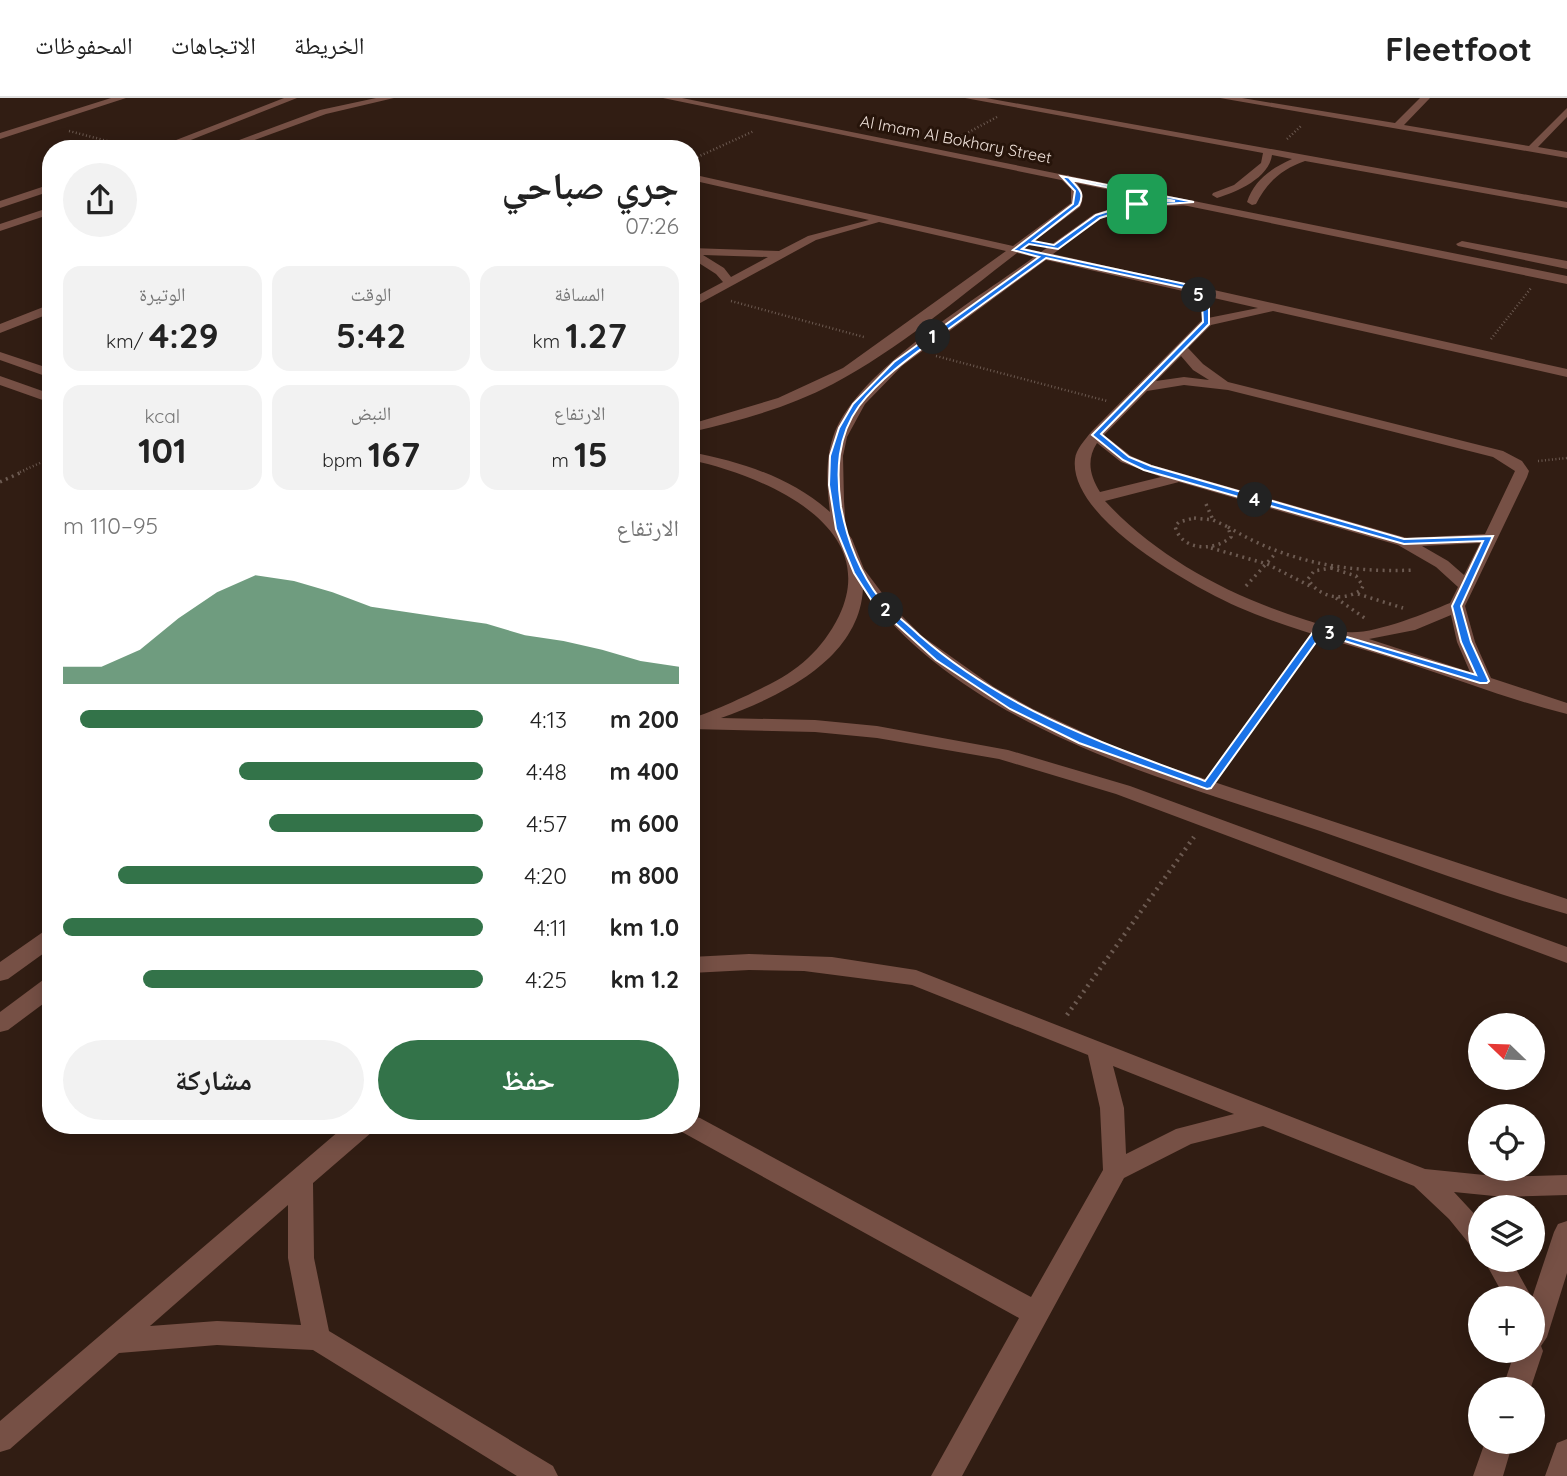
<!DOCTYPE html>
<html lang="ar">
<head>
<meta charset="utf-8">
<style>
	:root { --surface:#fff; --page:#f2f2f2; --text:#222; --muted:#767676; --line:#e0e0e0; --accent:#337349 }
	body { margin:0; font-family:Quicksand,"Noto Naskh Arabic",sans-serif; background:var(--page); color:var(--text); direction:rtl; height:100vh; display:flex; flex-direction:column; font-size:26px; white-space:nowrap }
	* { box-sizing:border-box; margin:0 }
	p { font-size:23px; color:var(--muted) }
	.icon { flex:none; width:38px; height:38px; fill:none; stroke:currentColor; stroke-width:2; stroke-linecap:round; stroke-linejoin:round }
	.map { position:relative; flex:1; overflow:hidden; direction:ltr }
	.sheet { position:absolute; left:42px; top:42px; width:658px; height:994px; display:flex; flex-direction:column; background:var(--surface); border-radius:28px; box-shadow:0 4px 18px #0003; direction:rtl }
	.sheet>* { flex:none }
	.needle { width:46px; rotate:293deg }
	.fabs { position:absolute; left:1468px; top:915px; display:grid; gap:14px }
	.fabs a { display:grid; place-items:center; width:77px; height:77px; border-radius:50%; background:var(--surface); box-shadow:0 4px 18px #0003; font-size:35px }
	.pin { position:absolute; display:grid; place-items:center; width:60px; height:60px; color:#fff; margin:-30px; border-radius:14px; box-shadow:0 4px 10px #0006 }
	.km { position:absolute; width:35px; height:35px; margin:-18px; border-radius:50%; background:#222; color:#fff; font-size:19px; line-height:35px; text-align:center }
	.round { display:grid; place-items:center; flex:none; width:74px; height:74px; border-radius:37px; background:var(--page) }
	.head { display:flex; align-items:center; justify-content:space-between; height:119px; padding:0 21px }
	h1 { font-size:38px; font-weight:700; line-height:52px }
	.figures { display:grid; grid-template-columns:repeat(3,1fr); gap:10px; height:119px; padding:7px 21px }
	.figures div { display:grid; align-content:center; border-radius:18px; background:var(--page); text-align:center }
	.figures b { font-size:35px; font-weight:700 }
	.figures small { font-size:19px; font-weight:400 }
	.figures p { font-size:19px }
	.chart { height:196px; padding:14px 21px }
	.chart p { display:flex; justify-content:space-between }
	.chart svg { width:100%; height:126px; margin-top:7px; fill:var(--accent); opacity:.7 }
	.primary-button { display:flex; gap:14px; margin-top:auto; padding:14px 21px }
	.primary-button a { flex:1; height:80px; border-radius:42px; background:var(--accent); color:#fff; font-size:28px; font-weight:700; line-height:80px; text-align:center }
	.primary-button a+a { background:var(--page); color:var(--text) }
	ul { padding:0 21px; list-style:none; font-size:23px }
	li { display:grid; grid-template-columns:112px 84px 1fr; align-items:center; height:52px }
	li i { height:18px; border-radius:9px; background:var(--accent) }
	header { display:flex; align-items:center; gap:42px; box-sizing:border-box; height:98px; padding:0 35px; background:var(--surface); border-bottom:2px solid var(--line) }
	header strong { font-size:33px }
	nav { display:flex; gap:38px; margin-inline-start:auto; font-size:24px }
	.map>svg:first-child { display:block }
</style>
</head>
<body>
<header>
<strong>Fleetfoot</strong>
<nav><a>الخريطة</a><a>الاتجاهات</a><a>المحفوظات</a></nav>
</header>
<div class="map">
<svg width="1567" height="1378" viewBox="0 0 1567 1378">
	<rect width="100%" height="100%" fill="#311d13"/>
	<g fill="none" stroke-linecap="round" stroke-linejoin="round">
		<path stroke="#6c5a51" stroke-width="2.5" stroke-dasharray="1 2.5" stroke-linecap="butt" d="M 69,33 L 138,51
			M 956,41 L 997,19
			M 1287,41 L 1301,28
			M 691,62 L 754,33
			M 731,203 L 864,239
			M 1491,241 L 1531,190
			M 936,258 L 1107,303
			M 1538,363 L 1567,360
			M 20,374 L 51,360"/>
		<path stroke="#6c5a51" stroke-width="3.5" stroke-dasharray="2 4.5" stroke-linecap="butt" d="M 0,384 L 24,373
			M 1206,406 L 1213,422
			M 1194,420 L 1213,422 L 1228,429 L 1231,439 C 1214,454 1181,453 1175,428 L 1179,424 Z
			M 1228,429 C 1286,464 1346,475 1414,472
			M 1211,450 L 1267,466 L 1310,488
			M 1331,470 L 1356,478 L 1363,488 L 1361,492 C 1343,504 1319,500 1308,481 L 1314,473 Z
			M 1246,488 L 1276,455
			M 1358,496 L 1403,510
			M 1336,500 L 1366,521
			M 1245,636 L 1309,546"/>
		<path stroke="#6c5a51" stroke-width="4.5" stroke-dasharray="2 5" stroke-linecap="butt" d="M 1218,673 L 1246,634
			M 1067,917 L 1194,739"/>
		<path stroke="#6c5a51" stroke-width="6" stroke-dasharray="2.5 7" stroke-linecap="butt" d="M 304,1027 L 318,1035"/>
		<path fill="#765045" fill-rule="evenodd" d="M 111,0 L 126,0 L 0,41 L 0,35 Z
			M 965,0 L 986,0 L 1567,104 L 1567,110 L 1305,63 C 1282,71 1267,84 1256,106 L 1252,107 L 1247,104 C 1254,82 1272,70 1292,61 L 1272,57 C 1269,80 1237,94 1217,100 L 1212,97 L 1213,95 L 1234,87 L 1261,65 L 1263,55 Z
			M 1220,0 L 1242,0 L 1395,25 L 1420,0 L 1430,0 L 1404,27 L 1529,48 L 1567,10 L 1567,19 L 1538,49 L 1567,54 L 1567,60 Z
			M 547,45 L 590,51 L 470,51 L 475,48 Z
			M 691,76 L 1013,148 L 1071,105 L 1071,91 L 1059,79 L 1068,77 C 1079,86 1087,95 1080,109 L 1025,150 L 1041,154 L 1094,116 L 1137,103 L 1191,102 L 1196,105 L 1195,107 L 1138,109 L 1102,120 L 1053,156 L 1567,271 L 1567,279 L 1273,213 L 1211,227 L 1188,250 L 1203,266 L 1228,284 L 1503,353 L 1522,363 L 1529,373 L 1527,379 L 1465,508 L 1475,544 L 1491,580 L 1567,605 L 1567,616 C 1514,603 1462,583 1410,566 C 1353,547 1293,533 1238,509 C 1193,489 1068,420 1075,361 C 1076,351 1085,342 1091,334 L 1203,221 L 1258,210 L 1046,162 L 902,268 L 865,306 L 847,339 L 843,358 L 844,403 L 846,433 L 852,441 L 864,471 L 891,507 L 922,538 L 994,589 L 1033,611 L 1113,648 L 1154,664 L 1567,801 L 1567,816 C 1484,793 1402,761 1320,733 C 1162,680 967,631 863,491 C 859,562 779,599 721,620 L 815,622 L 877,628 L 1008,652 L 1130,688 L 1567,849 L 1567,865 L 1116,696 L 999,661 L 877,640 L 815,634 L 691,631 L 691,620 C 701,619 751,596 764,589 C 798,573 822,552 839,518 C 883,426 760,377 691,362 L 691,354 C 741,364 791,379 830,414 C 827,389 825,363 833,339 C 855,273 977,201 1034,159 L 1017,155 C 958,200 899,251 833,286 C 789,309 740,323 691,334 L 691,326 L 778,300 L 843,270 L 1006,153 L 879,124 L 816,142 L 691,210 L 691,201 L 723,184 L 716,176 L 691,160 L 691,150 L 779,153 L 808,138 L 869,122 L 691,82 ZM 703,157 L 768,159 L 731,179 L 724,170 ZM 1181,258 L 1193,272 L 1209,282 L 1184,279 L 1156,283 ZM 1184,287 L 1228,292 L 1493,359 L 1515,373 L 1485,436 L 1407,440 L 1152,367 L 1131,358 L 1104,337 L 1147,293 ZM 1097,345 L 1121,364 L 1161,379 L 1100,394 C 1090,378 1086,362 1097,345 ZM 1179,384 L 1398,447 L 1436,469 L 1458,489 L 1450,505 C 1426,515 1373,537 1347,534 C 1334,532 1319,526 1306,522 C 1230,498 1159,461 1105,403 ZM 1480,445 L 1464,477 L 1448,463 L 1422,448 ZM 1451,517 L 1457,544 L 1470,574 L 1369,541 L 1415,532 Z
			M 51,206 L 51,215 L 0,235 L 0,226 Z
			M 0,254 L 51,271 L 51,280 L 0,262 Z
			M 0,278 L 51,296 L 51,305 L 0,287 Z
			M 51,832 L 51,850 L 8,881 L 0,883 L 0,864 L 43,834 Z
			M 749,856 L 832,859 L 916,872 L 1425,1071 L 1504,1079 L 1567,1077 L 1567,1097 L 1504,1099 L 1454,1094 L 1480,1122 L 1480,1151 L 1471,1148 L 1449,1121 L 1414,1088 L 1263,1028 L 1191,1046 L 1124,1080 L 962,1378 L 931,1378 L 1019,1220 L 682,1034 L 679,1027 L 691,1027 L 691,1018 L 700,1020 L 1031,1199 L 1103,1072 L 1100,1010 L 1088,957 L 912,887 L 804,873 L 749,872 L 691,875 L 691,859 ZM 1113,968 L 1234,1016 L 1176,1031 L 1126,1056 L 1124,1010 Z
			M 51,880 L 51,900 L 8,932 L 0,934 L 0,914 L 43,882 Z
			M 346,1027 L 375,1027 L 372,1034 L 313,1085 L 314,1160 L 329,1233 L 553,1368 L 558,1378 L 517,1378 L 313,1252 L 217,1247 L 119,1255 L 10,1351 L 0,1354 L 0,1323 ZM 288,1107 L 288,1160 L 301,1227 L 217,1223 L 150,1228 Z
			M 1567,1123 L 1567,1175 L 1547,1239 L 1541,1248 L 1543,1253 L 1530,1292 L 1502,1292 L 1515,1253 L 1533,1253 L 1533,1200 L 1505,1200 L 1484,1162 L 1511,1162 L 1532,1200 L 1554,1134 L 1558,1126 Z
			M 1567,1341 L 1567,1378 L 1545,1378 L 1557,1345 Z
			M 1485,1344 L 1513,1344 L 1503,1378 L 1473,1378 Z"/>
		<path fill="#765045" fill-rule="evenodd" d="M 284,0 L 297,0 L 168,51 L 153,51 Z
			M 376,0 L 394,0 L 326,16 L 230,51 L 215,51 L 320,12 Z
			M 663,0 L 682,0 L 1567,178 L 1567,186 Z
			M 51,86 L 51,93 L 0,110 L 0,103 Z
			M 51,109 L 51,116 L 0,133 L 0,126 Z
			M 1462,143 L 1567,163 L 1567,171 L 1458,148 L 1456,146 Z"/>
	</g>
	<path fill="#1a73e8" stroke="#fff" stroke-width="2" fill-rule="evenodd" d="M 1061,78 L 1194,104 L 1138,108 L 1100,120 L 1058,151 L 1029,146 L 1022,151 L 1194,188 L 1209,207 L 1209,226 L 1101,336 L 1129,359 L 1151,368 L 1404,441 L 1493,438 L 1461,508 L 1471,544 L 1489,583 L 1487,585 L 1480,585 L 1322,536 L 1211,690 L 1207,691 L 1079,645 L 1010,611 L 936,562 L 874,506 L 854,475 L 836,431 L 829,387 L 830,358 L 839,330 L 853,306 L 894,264 L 1039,159 L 1013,152 L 1073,106 L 1075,93 ZM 1071,82 L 1175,103 L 1137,104 L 1096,117 L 1054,147 L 1033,143 L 1079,107 C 1085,95 1079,91 1071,82 ZM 1046,160 L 1189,191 L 1202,207 L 1203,224 L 1092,337 L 1123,362 L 1144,372 L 1404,446 L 1483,443 L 1452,508 L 1461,544 L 1476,577 L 1316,530 L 1205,683 C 1101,645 1004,611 919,537 C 907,525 891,514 880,501 C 860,475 847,441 841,409 C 836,374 837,338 859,308 C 883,277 916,255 947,232 C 980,208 1013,184 1046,160 Z"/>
	<g text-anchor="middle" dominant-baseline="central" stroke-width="6" stroke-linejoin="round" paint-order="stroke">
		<g font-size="16" fill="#eee0d9" stroke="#26140a">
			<text transform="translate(956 41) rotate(11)">Al Imam Al Bokhary Street</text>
		</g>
	</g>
</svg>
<div class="fabs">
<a><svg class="needle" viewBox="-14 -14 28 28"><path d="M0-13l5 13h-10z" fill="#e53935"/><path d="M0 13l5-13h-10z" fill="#767676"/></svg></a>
<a><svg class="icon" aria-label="locate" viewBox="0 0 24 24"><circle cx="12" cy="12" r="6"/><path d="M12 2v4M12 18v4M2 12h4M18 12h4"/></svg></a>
<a><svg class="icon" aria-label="layers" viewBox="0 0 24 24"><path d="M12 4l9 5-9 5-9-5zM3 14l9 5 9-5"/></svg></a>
<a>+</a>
<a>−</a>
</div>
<div class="pin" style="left:1137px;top:106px;background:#1e9e55"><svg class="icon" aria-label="arrive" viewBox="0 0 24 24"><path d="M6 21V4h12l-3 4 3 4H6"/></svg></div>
<b class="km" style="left:933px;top:239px">1</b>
<b class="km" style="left:886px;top:512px">2</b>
<b class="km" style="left:1330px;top:535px">3</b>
<b class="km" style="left:1255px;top:402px">4</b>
<b class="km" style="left:1199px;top:197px">5</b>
<section class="sheet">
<div class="head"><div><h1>جري صباحي</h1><p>07:26</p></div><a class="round"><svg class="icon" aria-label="share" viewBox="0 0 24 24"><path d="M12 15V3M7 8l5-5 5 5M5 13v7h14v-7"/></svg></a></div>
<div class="figures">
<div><p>المسافة</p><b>1.27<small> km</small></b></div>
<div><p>الوقت</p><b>5:42</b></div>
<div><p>الوتيرة</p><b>4:29<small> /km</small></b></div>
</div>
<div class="figures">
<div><p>الارتفاع</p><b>15<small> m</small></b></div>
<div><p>النبض</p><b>167<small> bpm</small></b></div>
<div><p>kcal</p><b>101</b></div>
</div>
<div class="chart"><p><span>الارتفاع</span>95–110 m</p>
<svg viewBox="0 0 160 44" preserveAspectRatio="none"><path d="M0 44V38L10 38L20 32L30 21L40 12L50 6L60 8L70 12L80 17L90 19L100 21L110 23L120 27L130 29L140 32L150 36L160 38V44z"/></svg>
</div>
<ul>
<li><b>200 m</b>4:13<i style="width:96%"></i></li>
<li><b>400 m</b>4:48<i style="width:58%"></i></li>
<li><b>600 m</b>4:57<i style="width:51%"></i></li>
<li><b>800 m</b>4:20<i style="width:87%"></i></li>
<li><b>1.0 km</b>4:11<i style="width:100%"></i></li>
<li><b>1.2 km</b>4:25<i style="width:81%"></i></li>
</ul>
<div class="primary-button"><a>حفظ</a><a>مشاركة</a></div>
</section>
</div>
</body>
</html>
